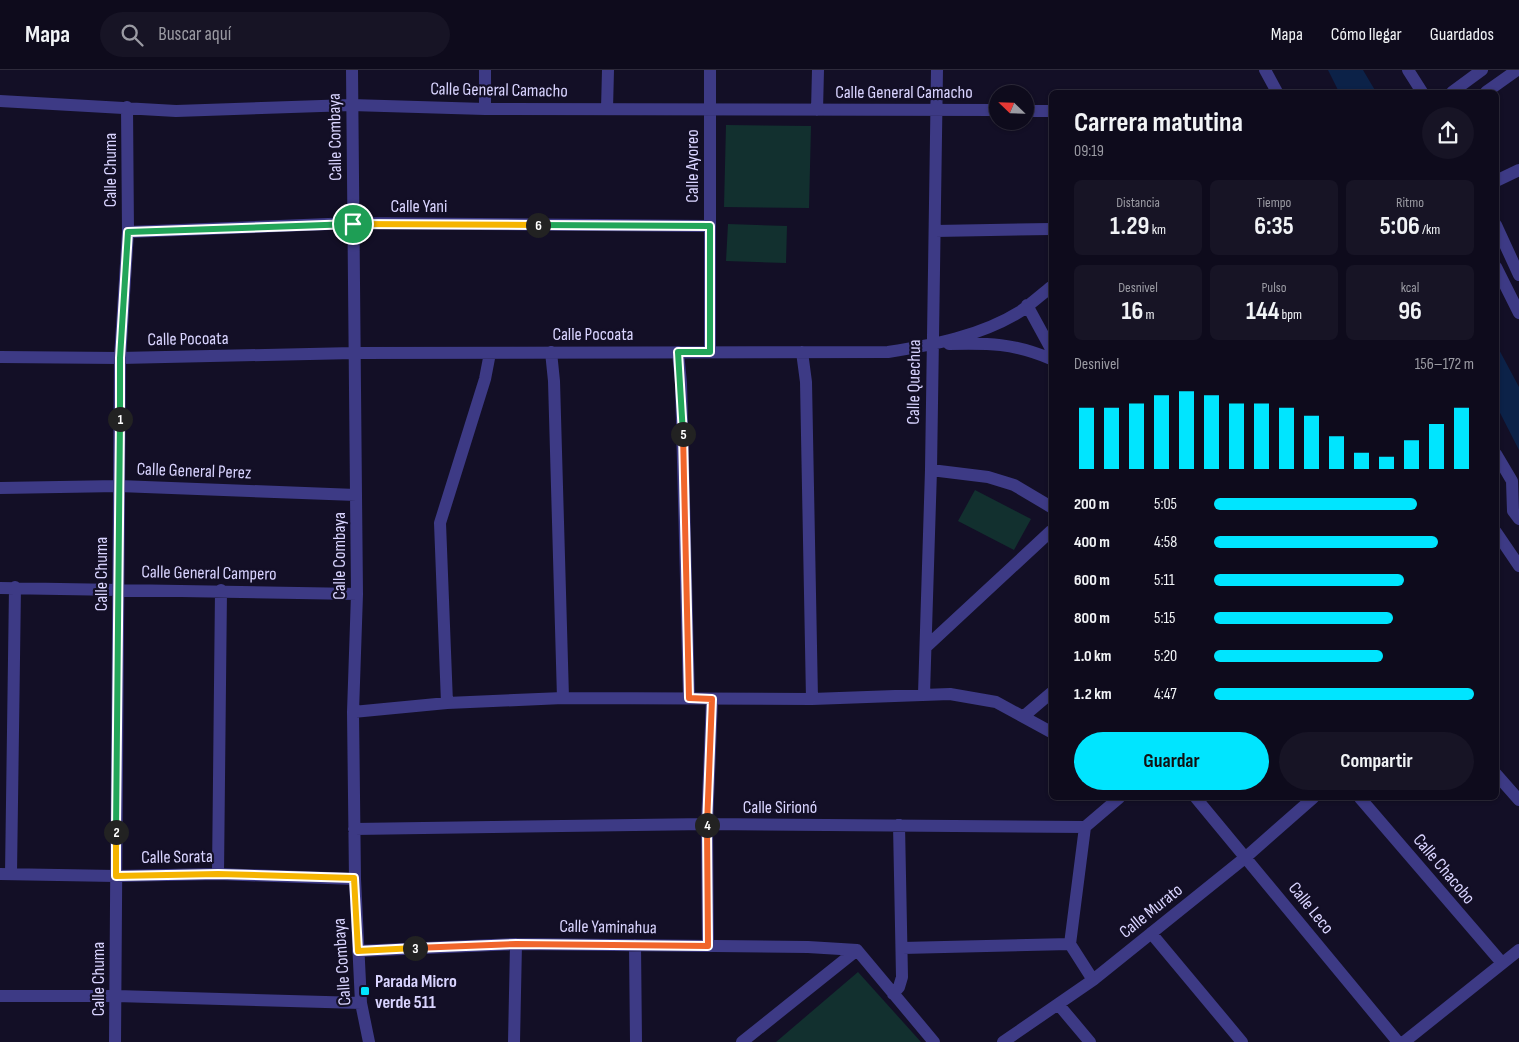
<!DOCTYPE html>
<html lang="es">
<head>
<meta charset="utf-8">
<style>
	:root { --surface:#0e0b1c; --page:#171425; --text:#f1f3f6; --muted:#9b9ba3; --line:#2e2b3b; --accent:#00e5ff }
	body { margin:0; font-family:"Sofia Sans Condensed",sans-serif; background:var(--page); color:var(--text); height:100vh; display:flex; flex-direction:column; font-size:19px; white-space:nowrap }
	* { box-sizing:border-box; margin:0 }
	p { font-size:16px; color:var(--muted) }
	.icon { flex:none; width:28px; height:28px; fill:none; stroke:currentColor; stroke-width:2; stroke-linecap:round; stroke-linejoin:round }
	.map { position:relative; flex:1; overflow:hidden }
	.side { position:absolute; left:1049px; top:20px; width:450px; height:710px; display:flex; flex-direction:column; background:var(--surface); border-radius:8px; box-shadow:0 1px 4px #0004,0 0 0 1px var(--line) }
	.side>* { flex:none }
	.needle { width:32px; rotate:293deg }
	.controls { position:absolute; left:989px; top:15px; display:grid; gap:10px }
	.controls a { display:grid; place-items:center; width:45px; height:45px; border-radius:50%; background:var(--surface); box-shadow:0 1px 4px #0004,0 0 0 1px var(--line); font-size:25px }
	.pin { position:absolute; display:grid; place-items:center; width:42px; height:42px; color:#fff; margin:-21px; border:2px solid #fff; border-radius:50%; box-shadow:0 1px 5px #0007 }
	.km { position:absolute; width:25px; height:25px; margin:-12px; border-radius:50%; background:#222; color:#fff; font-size:14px; line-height:25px; text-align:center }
	.round { display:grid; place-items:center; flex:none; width:52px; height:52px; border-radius:26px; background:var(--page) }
	.summary { display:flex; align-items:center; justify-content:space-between; height:85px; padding:0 25px }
	h1 { font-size:28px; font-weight:700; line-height:38px }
	.stats { display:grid; grid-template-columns:repeat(3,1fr); gap:8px; height:85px; padding:5px 25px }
	.stats div { display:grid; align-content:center; border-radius:8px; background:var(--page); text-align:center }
	.stats b { font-size:25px; font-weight:700 }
	.stats small { font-size:14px; font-weight:400 }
	.stats p { font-size:14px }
	.chart { height:140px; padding:10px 25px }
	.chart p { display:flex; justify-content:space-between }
	.chart svg { width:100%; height:90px; margin-top:5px; stroke:var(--accent); stroke-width:6 }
	.action { display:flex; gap:10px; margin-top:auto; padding:10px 25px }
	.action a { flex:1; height:58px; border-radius:30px; background:var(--accent); color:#111; font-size:20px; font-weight:700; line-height:58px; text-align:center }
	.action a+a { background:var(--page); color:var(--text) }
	ul { padding:0 25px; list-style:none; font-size:16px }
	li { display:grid; grid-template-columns:80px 60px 1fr; align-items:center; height:38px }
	li i { height:12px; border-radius:6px; background:var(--accent) }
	header { display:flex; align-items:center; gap:30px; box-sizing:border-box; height:70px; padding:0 25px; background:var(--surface); border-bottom:1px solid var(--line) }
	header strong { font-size:24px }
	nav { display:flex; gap:28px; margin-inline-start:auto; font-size:18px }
	.search { width:350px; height:45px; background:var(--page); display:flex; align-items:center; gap:12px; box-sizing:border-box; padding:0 18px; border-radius:28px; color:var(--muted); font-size:19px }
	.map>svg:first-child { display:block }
</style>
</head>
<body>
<header>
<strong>Mapa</strong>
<div class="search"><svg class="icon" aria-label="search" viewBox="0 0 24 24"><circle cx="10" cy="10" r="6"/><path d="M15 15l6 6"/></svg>Buscar aquí</div>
<nav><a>Mapa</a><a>Cómo llegar</a><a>Guardados</a></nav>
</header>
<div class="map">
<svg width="1519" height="972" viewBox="0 0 1519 972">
	<rect width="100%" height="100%" fill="#130f26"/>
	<path fill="#12302f" d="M 726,55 L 811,56 L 809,138 L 724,137 Z
		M 728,154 L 787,156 L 786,193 L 726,191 Z
		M 975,420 L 1031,449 L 1014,480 L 958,451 Z
		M 858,902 L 921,972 L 776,972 Z"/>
	<path fill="#0c2248" d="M 1328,0 L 1363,0 L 1376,22 L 1339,22 Z
		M 1496,274 L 1519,317 L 1519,380 L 1496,335 Z"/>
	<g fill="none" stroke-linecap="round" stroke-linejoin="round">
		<path stroke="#3d3a85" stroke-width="12" d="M 352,0 L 356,425 L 357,524 L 353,642 L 355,809 L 361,933 L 369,972
			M 485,0 L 485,39
			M 1265,0 L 1277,22
			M 1408,0 L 1422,22
			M 1452,22 L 1482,0
			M 1486,22 L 1517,0
			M 0,31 L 176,41 L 351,35 L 485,39 L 998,40
			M 607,39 L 608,0
			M 817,40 L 818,0
			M 1025,41 L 1051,41
			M 1496,111 L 1519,100
			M 1496,155 L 1519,205
			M 935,161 L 1051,159
			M 128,162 L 353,153 L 710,156
			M 1496,197 L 1519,243
			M 1027,235 L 1051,279
			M 949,274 C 989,273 1013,273 1051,289
			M 551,282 L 554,311 L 563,628
			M 678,282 L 681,313 L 689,628
			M 710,282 L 710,0
			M 802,282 L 806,312 L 812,629
			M 0,287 L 120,288 L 354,283 L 888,282 C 933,275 981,266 1021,241 C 1031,234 1041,225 1051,217
			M 1496,384 L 1512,411 L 1513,441 L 1519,449
			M 931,400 L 988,407 L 1014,415 L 1051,437
			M 0,418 L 119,416 L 356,425
			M 1496,462 L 1519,496
			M 0,518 L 357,524
			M 927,576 L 1051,461
			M 924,624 L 931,400 L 937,0
			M 447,633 L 440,453 L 485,309 L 490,283
			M 353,642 L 447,633 L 563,628 L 812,629 L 950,624 L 996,632 L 1051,662
			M 1024,646 L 1051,623
			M 1496,704 L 1519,730
			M 1196,728 L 1398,972
			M 1360,728 L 1502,893
			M 354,759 L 707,754 L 1085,757
			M 0,804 L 116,806 L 218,804 L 355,809
			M 11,804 L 15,517
			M 218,804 L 221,520
			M 1151,863 L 1242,972
			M 635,875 L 636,972
			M 708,876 L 707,754 L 712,629
			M 902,878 L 1070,874
			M 857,880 L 934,972
			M 358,881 L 516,874 L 808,877 L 857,880
			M 1093,910 L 1070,874 L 1085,757 L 1119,728
			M 893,924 L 899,917 L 902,907 L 899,755
			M 0,926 L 116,926 L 361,933
			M 1058,934 L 1090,972
			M 115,972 L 120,288 L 128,162 L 127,37
			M 514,972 L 516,874
			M 742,972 L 857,880
			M 1003,972 L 1093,910 L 1246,787 L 1313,728
			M 1404,972 L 1519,880"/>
	</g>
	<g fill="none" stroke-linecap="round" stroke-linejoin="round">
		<g stroke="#fff" stroke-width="10">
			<path id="split-1" d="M 120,349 L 120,288 L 128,162 L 353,154"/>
		</g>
		<g stroke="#fff" stroke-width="10">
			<path id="split-2" d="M 116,762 L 120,349"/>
		</g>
		<g stroke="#fff" stroke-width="10">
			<path id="split-3" d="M 116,762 L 116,806 L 218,804 L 354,808 L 358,881 L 415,878"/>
		</g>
		<g stroke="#fff" stroke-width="10">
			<path id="split-4" d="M 415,878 L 516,874 L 708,876 L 707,755"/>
		</g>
		<g stroke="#fff" stroke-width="10">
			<path id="split-5" d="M 683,364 L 689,628 L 712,629 L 707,755"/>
		</g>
		<g stroke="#fff" stroke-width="10">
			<path id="split-6" d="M 538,155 L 710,156 L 710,282 L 678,282 L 683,364"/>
		</g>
		<g stroke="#fff" stroke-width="10">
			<path id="split-7" d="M 353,154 L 538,155"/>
		</g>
		<use href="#split-1" stroke="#22a559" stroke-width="6"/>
		<use href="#split-2" stroke="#22a559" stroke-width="6"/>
		<use href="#split-3" stroke="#f5b400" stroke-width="6"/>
		<use href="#split-4" stroke="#f0652b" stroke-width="6"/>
		<use href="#split-5" stroke="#f0652b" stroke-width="6"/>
		<use href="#split-6" stroke="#22a559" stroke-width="6"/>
		<use href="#split-7" stroke="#f5b400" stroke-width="6"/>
	</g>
	<rect fill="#00e5ff" stroke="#130f26" stroke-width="2" x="360" y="916" width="10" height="10" rx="2.5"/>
	<g text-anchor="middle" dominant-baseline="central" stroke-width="4.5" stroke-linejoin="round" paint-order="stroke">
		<g font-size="18" fill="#d9d4ff" stroke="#130f26">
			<text transform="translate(499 20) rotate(1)">Calle General Camacho</text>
			<text x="904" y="22">Calle General Camacho</text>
			<text transform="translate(335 67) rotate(-91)">Calle Combaya</text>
			<text transform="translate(692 96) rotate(-90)">Calle Ayoreo</text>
			<text transform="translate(110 100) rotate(-90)">Calle Chuma</text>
			<text x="419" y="136">Calle Yani</text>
			<text x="593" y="264">Calle Pocoata</text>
			<text transform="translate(188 269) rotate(-1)">Calle Pocoata</text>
			<text transform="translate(914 312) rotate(-89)">Calle Quechua</text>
			<text transform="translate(194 401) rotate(2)">Calle General Perez</text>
			<text transform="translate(339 486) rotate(-90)">Calle Combaya</text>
			<text transform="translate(209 503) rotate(1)">Calle General Campero</text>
			<text transform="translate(101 504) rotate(-90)">Calle Chuma</text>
			<text x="780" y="737">Calle Sirionó</text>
			<text transform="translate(177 787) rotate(-1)">Calle Sorata</text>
			<text transform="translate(1444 799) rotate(50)">Calle Chacobo</text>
			<text transform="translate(1311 838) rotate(51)">Calle Leco</text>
			<text transform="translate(1151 841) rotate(-39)">Calle Murato</text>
			<text transform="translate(608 857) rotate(1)">Calle Yaminahua</text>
			<text transform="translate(342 892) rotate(-94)">Calle Combaya</text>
			<text transform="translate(98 909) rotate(-90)">Calle Chuma</text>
		</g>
		<g font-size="18" font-weight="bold" fill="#d9d4ff" stroke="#130f26" text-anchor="start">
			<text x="375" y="911">Parada Micro<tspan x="375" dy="21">verde 511</tspan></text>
		</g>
	</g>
</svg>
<div class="controls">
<a><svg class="needle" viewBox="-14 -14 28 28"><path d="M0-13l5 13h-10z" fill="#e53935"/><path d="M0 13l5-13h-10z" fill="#9b9ba3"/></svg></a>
</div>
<div class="pin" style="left:353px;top:154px;background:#1e9e55"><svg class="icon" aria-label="arrive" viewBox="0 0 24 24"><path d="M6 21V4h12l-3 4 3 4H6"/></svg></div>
<b class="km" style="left:120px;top:349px">1</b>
<b class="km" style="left:116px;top:762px">2</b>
<b class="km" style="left:415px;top:878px">3</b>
<b class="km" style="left:707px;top:755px">4</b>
<b class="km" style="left:683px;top:364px">5</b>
<b class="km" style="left:538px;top:155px">6</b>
<section class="side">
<div class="summary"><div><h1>Carrera matutina</h1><p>09:19</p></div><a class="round"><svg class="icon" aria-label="share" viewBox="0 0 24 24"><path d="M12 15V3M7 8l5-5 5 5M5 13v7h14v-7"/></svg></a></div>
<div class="stats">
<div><p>Distancia</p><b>1.29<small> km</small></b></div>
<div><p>Tiempo</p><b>6:35</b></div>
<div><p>Ritmo</p><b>5:06<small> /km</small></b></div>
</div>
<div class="stats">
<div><p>Desnivel</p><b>16<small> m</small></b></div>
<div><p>Pulso</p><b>144<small> bpm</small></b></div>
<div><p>kcal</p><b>96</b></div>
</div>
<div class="chart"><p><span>Desnivel</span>156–172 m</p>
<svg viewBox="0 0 160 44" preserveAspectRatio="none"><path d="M5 44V14M15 44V14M25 44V12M35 44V8M45 44V6M55 44V8M65 44V12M75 44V12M85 44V14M95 44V18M105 44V28M115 44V36M125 44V38M135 44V30M145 44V22M155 44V14"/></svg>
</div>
<ul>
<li><b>200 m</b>5:05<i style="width:78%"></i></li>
<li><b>400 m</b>4:58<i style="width:86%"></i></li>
<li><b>600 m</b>5:11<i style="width:73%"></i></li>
<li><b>800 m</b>5:15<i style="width:69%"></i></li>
<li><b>1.0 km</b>5:20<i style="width:65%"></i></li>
<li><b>1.2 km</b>4:47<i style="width:100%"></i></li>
</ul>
<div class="action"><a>Guardar</a><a>Compartir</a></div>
</section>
</div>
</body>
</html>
